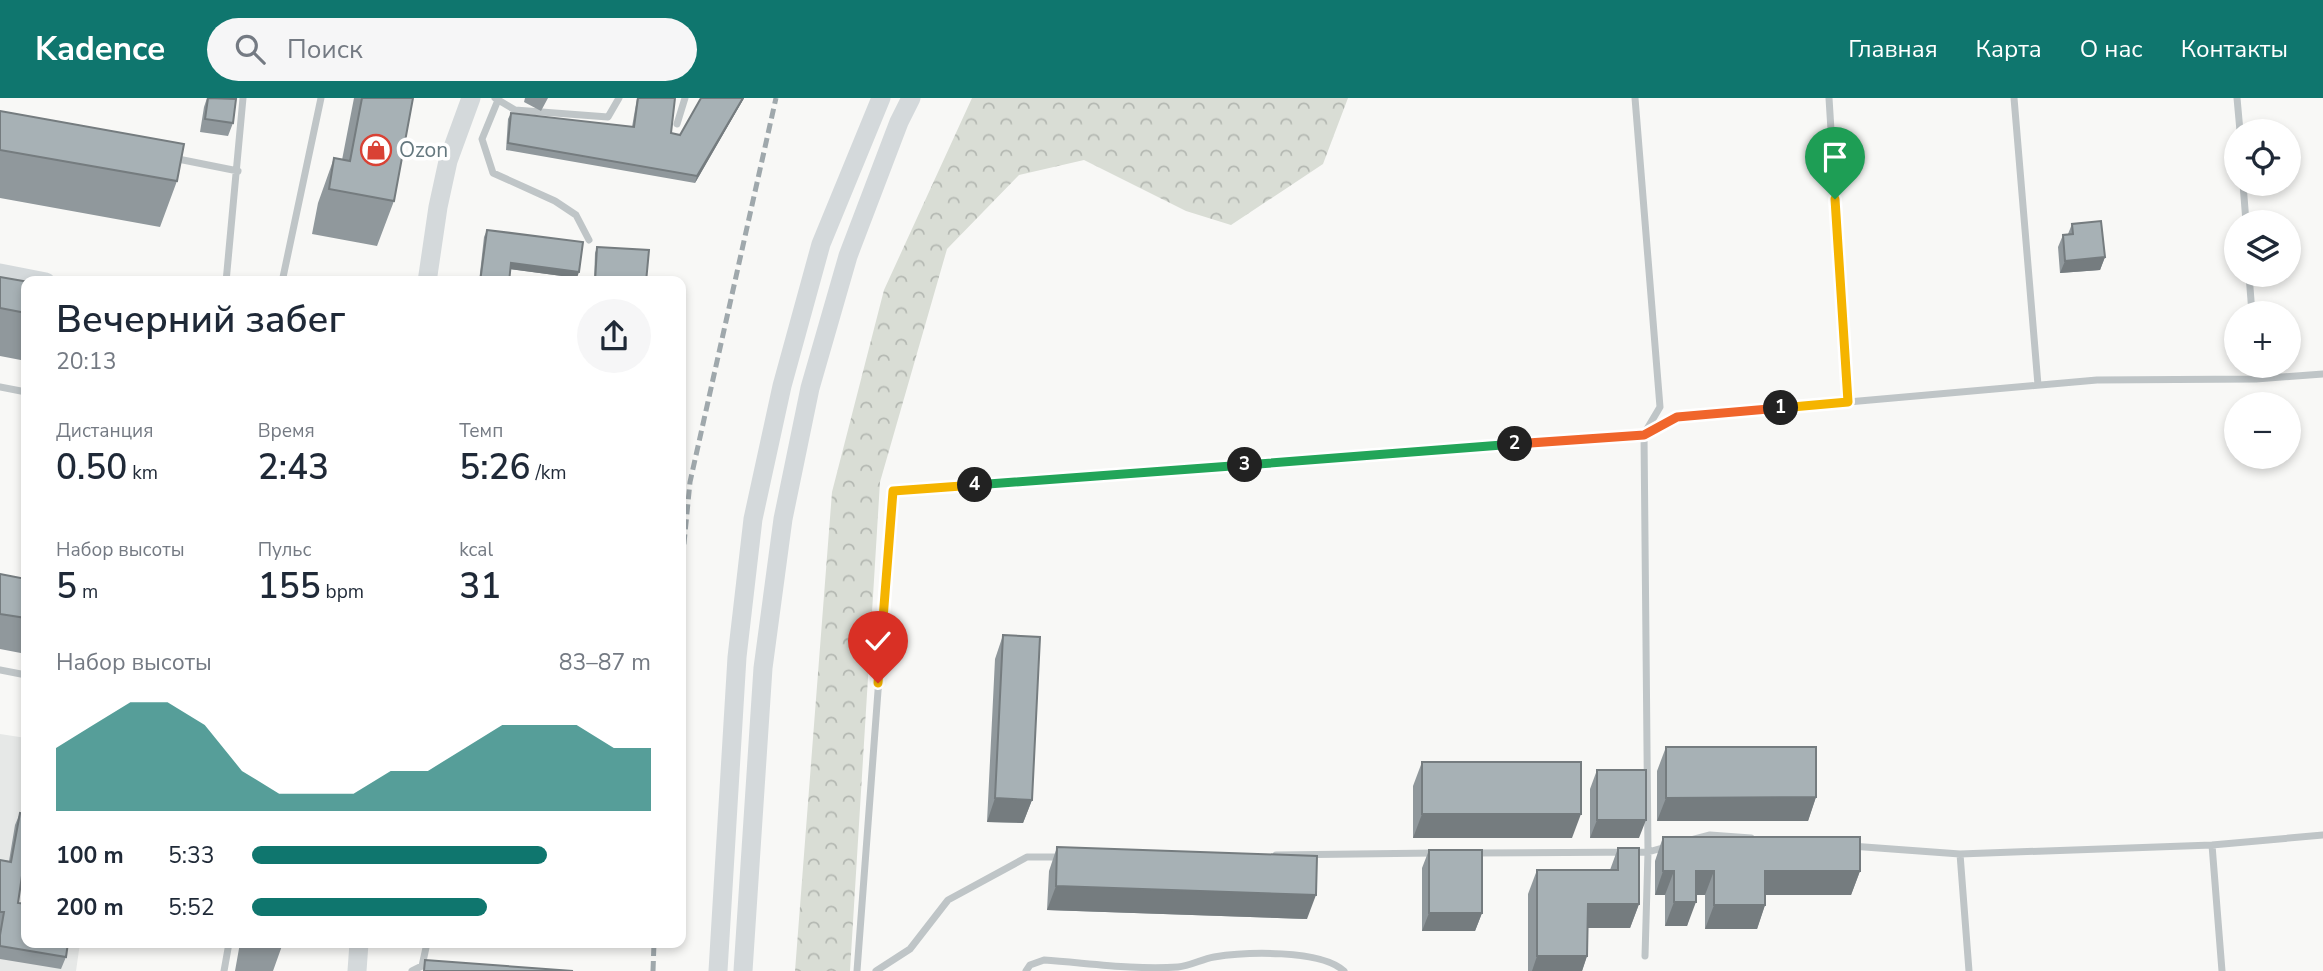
<!DOCTYPE html>
<html lang="ru">
<head>
<meta charset="utf-8">
<style>
	:root { --surface:#fff; --page:#f6f6f7; --text:#1f2937; --muted:#747a83; --accent:#0f766e }
	body { margin:0; font-family:"Nunito Sans",sans-serif; background:var(--page); color:var(--text); height:100vh; display:flex; flex-direction:column; font-size:26px; white-space:nowrap }
	* { box-sizing:border-box; margin:0 }
	p { font-size:23px; color:var(--muted) }
	.icon { flex:none; width:38px; height:38px; fill:none; stroke:currentColor; stroke-width:2; stroke-linecap:round; stroke-linejoin:round }
	.map { position:relative; flex:1; overflow:hidden }
	.details { position:absolute; left:21px; top:178px; width:665px; height:672px; display:flex; flex-direction:column; background:var(--surface); border-radius:14px; box-shadow:0 4px 10px #0003 }
	.details>* { flex:none }
	.buttons { position:absolute; left:2224px; top:21px; display:grid; gap:14px }
	.buttons a { display:grid; place-items:center; width:77px; height:77px; border-radius:50%; background:var(--surface); box-shadow:0 4px 10px #0003; font-size:35px }
	.pin { position:absolute; display:grid; place-items:center; width:60px; height:60px; color:#fff; margin:-72px -30px; border-radius:50% 50% 50% 0; rotate:-45deg; box-shadow:0 0 7px #0007 }
	.pin .icon { rotate:45deg }
	.km { position:absolute; width:35px; height:35px; margin:-18px; border-radius:50%; background:#222; color:#fff; font-size:19px; line-height:35px; text-align:center }
	.round { display:grid; place-items:center; flex:none; width:74px; height:74px; border-radius:37px; background:var(--page) }
	.head { display:flex; align-items:center; justify-content:space-between; height:119px; padding:0 35px }
	h1 { font-size:38px; font-weight:600; line-height:52px }
	.figures { display:grid; grid-template-columns:repeat(3,1fr); gap:10px; height:119px; padding:7px 35px }
	.figures div { display:grid; align-content:center }
	.figures b { font-size:35px; font-weight:600 }
	.figures small { font-size:19px; font-weight:400 }
	.figures p { font-size:19px }
	.chart { height:196px; padding:14px 35px }
	.chart p { display:flex; justify-content:space-between }
	.chart svg { width:100%; height:126px; margin-top:7px; fill:var(--accent); opacity:.7 }
	ul { padding:0 35px; list-style:none; font-size:23px }
	li { display:grid; grid-template-columns:112px 84px 1fr; align-items:center; height:52px }
	li i { height:18px; border-radius:9px; background:var(--accent) }
	header { display:flex; align-items:center; gap:42px; box-sizing:border-box; height:98px; padding:0 35px; background:var(--accent); color:#fff }
	header strong { font-size:33px }
	nav { display:flex; gap:38px; margin-inline-start:auto; font-size:24px }
	.search { width:490px; height:63px; background:var(--page); display:flex; align-items:center; gap:18px; box-sizing:border-box; padding:0 24px; border-radius:38px; color:var(--muted); font-size:26px }
	.map>svg:first-child { display:block }
</style>
</head>
<body>
<header>
<strong>Kadence</strong>
<div class="search"><svg class="icon" aria-label="search" viewBox="0 0 24 24"><circle cx="10" cy="10" r="6"/><path d="M15 15l6 6"/></svg>Поиск</div>
<nav><a>Главная</a><a>Карта</a><a>О нас</a><a>Контакты</a></nav>
</header>
<div class="map">
<svg width="2323" height="873" viewBox="0 0 2323 873">
	<defs>
		<pattern id="forest-crowns" width="20" height="18" patternUnits="userSpaceOnUse" patternTransform="scale(1.75)"><rect width="20" height="18" fill="#d9ddd5"/><path d="M2 6a3 3 0 1 1 6 0M12 15a3 3 0 1 1 6 0" fill="none" stroke="#b4b8b2"/></pattern>
	</defs>
	<rect width="100%" height="100%" fill="#f8f8f6"/>
	<path fill="#e6e8e7" d="M 0,636 L 26,640 L 26,845 L 80,845 L 76,873 L 0,873 Z"/>
	<path fill="url(#forest-crowns)" d="M 972,0 L 1348,0 L 1323,66 L 1231,127 L 1186,113 L 1084,62 L 1019,77 L 947,151 L 880,384 L 850,873 L 795,873 L 832,394 L 884,192 Z"/>
	<g fill="none" stroke-linecap="round" stroke-linejoin="round">
		<path stroke="#bfc5c7" stroke-width="7" d="M 495,0 L 515,12 L 608,19 L 619,0
			M 1635,0 L 1660,309 L 1644,336
			M 1829,0 L 1848,304
			M 2014,0 L 2038,287
			M 2237,0 L 2240,33
			M 498,2 L 482,41 L 493,75 L 555,103 L 576,117 L 589,142
			M 677,26 L 685,0
			M 173,60 L 238,73
			M 2243,86 L 2246,124
			M 2249,177 L 2252,215
			M 226,184 L 243,0
			M 282,184 L 321,0
			M 2256,268 L 2256,281
			M 0,289 L 26,294
			M 1644,337 L 1677,319 L 1848,304 L 2097,282 L 2256,281 L 2323,276
			M 0,572 L 26,577
			M 1691,742 L 1710,737 L 1751,740
			M 2212,747 L 2222,873
			M 1851,748 L 1960,756 L 2212,747 L 2323,737
			M 1475,755 L 1648,754 L 1666,749
			M 1960,756 L 1969,873
			M 1276,757 L 1435,755
			M 224,873 L 229,845
			M 412,873 L 422,868 L 427,845
			M 857,873 L 893,393 L 1644,337 L 1648,754 L 1645,858
			M 876,873 L 910,851 L 948,802 L 1027,759 L 1061,759
			M 1026,873 L 1030,867 L 1044,862 C 1088,865 1134,872 1178,869 C 1190,868 1202,861 1214,859 C 1245,854 1320,851 1344,873"/>
		<path stroke="#d4d9db" stroke-width="19" d="M 0,175 L 46,184
			M 427,184 L 438,109 L 448,63 L 471,0
			M 357,873 L 359,845
			M 718,873 L 737,559 L 753,421 L 782,288 L 821,146 L 881,0
			M 743,873 L 763,570 L 783,421 L 810,290 L 848,158 L 899,24 L 911,0"/>
		<path stroke="#9fa8ac" stroke-width="5" stroke-dasharray="10 5" stroke-linecap="butt" d="M 681,476 L 690,384 L 776,0
			M 653,873 L 654,845"/>
	</g>
	<path fill="#90989c" d="M 207,0 L 230,0 L 233,25 L 228,38 L 200,34 L 204,9 Z
		M 354,0 L 413,0 L 394,103 L 377,148 L 312,136 L 318,105 L 334,60 L 342,62 Z
		M 525,0 L 548,0 L 541,13 L 524,4 Z
		M 637,0 L 675,0 L 671,35 L 680,37 L 744,0 L 695,85 L 506,52 L 508,21 L 511,15 L 632,29 Z
		M 0,13 L 177,83 L 160,129 L 0,100 Z
		M 2072,126 L 2105,159 L 2100,172 L 2060,175 L 2058,149 L 2063,137 L 2068,136 Z
		M 487,132 L 577,180 L 510,171 L 509,184 L 479,184 L 484,139 Z
		M 597,149 L 646,184 L 594,184 L 595,155 Z
		M 0,179 L 26,184 L 26,263 L 0,258 Z
		M 0,476 L 26,481 L 26,556 L 0,551 Z
		M 1003,537 L 1032,702 L 1023,725 L 987,724 L 995,561 Z
		M 1666,649 L 1816,699 L 1808,723 L 1657,723 L 1657,673 Z
		M 1422,664 L 1572,740 L 1413,740 L 1413,688 Z
		M 1597,672 L 1639,740 L 1590,740 L 1590,691 Z
		M 20,715 L 26,716 L 26,784 L 21,784 L 18,805 L 66,859 L 61,871 L 0,861 L 0,762 L 9,763 L 15,727 Z
		M 1663,739 L 1860,773 L 1851,797 L 1765,797 L 1765,807 L 1757,831 L 1705,831 L 1705,797 L 1696,797 L 1687,828 L 1665,828 L 1665,797 L 1655,797 L 1655,763 Z
		M 1057,749 L 1307,821 L 1047,812 L 1049,773 Z
		M 1618,750 L 1639,806 L 1630,830 L 1587,830 L 1587,858 L 1582,873 L 1528,873 L 1528,796 L 1537,772 L 1610,772 Z
		M 1429,752 L 1482,815 L 1475,833 L 1422,833 L 1422,770 Z
		M 240,845 L 283,845 L 273,873 L 235,873 Z"/>
	<path fill="#757c7f" d="M 743,0 L 744,0 L 695,85 L 697,78 Z
		M 2105,159 L 2100,172 L 2060,175 L 2065,163 Z
		M 511,165 L 579,174 L 577,180 L 509,171 Z
		M 1816,699 L 1808,723 L 1657,723 L 1666,700 Z
		M 995,700 L 1032,702 L 1023,725 L 987,724 Z
		M 1422,716 L 1581,716 L 1572,740 L 1413,740 Z
		M 1597,722 L 1646,722 L 1639,740 L 1590,740 Z
		M 1663,773 L 1674,773 L 1665,797 L 1655,797 Z
		M 1696,773 L 1714,773 L 1705,797 L 1687,797 Z
		M 1765,773 L 1860,773 L 1851,797 L 1757,797 Z
		M 1056,788 L 1316,797 L 1307,821 L 1047,812 Z
		M 1674,804 L 1696,804 L 1687,828 L 1665,828 Z
		M 1588,806 L 1639,806 L 1630,830 L 1579,830 Z
		M 1714,807 L 1765,807 L 1757,831 L 1705,831 Z
		M 1429,815 L 1482,815 L 1475,833 L 1422,833 Z
		M 1537,858 L 1587,858 L 1582,873 L 1532,873 Z"/>
	<path fill="#a7b1b5" stroke="#757c7f" stroke-width="2" d="M 208,0 L 236,1 L 233,25 L 205,21 Z
		M 362,0 L 413,0 L 394,103 L 329,91 L 334,60 L 350,63 Z
		M 638,0 L 675,0 L 671,35 L 680,37 L 701,0 L 743,0 L 697,78 L 508,45 L 511,15 L 634,29 Z
		M 0,13 L 184,46 L 177,83 L 0,52 Z
		M 2101,123 L 2105,159 L 2065,163 L 2063,137 L 2073,136 L 2072,126 Z
		M 487,132 L 583,144 L 579,174 L 511,165 L 509,184 L 480,184 Z
		M 597,149 L 649,152 L 646,184 L 595,184 Z
		M 0,179 L 29,184 L 26,184 L 26,215 L 0,210 Z
		M 0,476 L 26,481 L 26,520 L 0,516 Z
		M 1003,537 L 1040,539 L 1032,702 L 995,700 Z
		M 1666,649 L 1816,649 L 1816,699 L 1666,700 Z
		M 1422,664 L 1581,664 L 1581,716 L 1422,716 Z
		M 1597,672 L 1646,672 L 1646,722 L 1597,722 Z
		M 20,715 L 26,716 L 26,771 L 23,771 L 18,805 L 26,806 L 26,845 L 68,845 L 66,859 L 0,848 L 0,837 L 4,814 L 0,814 L 0,762 L 11,764 Z
		M 1663,739 L 1860,739 L 1860,773 L 1765,773 L 1765,807 L 1714,807 L 1714,773 L 1696,773 L 1696,804 L 1674,804 L 1674,773 L 1663,773 Z
		M 1057,749 L 1317,758 L 1316,797 L 1056,788 Z
		M 1618,750 L 1639,750 L 1639,806 L 1588,806 L 1587,858 L 1537,858 L 1537,772 L 1618,772 Z
		M 1429,752 L 1482,752 L 1482,815 L 1429,815 Z
		M 425,862 L 573,873 L 424,873 Z"/>
	<g fill="none" stroke-linecap="round" stroke-linejoin="round">
		<g stroke="#fff" stroke-width="14">
			<path id="split-1" d="M 1781,310 L 1848,304 L 1835,101"/>
		</g>
		<g stroke="#fff" stroke-width="14">
			<path id="split-2" d="M 1515,346 L 1644,337 L 1677,319 L 1781,310"/>
		</g>
		<g stroke="#fff" stroke-width="14">
			<path id="split-3" d="M 1245,367 L 1515,346"/>
		</g>
		<g stroke="#fff" stroke-width="14">
			<path id="split-4" d="M 975,387 L 1245,367"/>
		</g>
		<g stroke="#fff" stroke-width="14">
			<path id="split-5" d="M 878,585 L 893,393 L 975,387"/>
		</g>
		<use href="#split-1" stroke="#f5b400" stroke-width="9"/>
		<use href="#split-2" stroke="#f0652b" stroke-width="9"/>
		<use href="#split-3" stroke="#22a559" stroke-width="9"/>
		<use href="#split-4" stroke="#22a559" stroke-width="9"/>
		<use href="#split-5" stroke="#f5b400" stroke-width="9"/>
	</g>
	<defs>
		<g id="shop-ring" transform="scale(1.575)"><circle r="9.5" fill="#fff" stroke="#d94235" stroke-width="1.5"/><path d="M-5-2.5h2.3a2.7 3.5 0 0 1 5.4 0H5L5.5 6h-11ZM-1.5-2.5h3a1.5 2.3 0 0 0-3 0Z" fill="#d94235"/></g>
	</defs>
	<g fill-rule="evenodd">
		<use href="#shop-ring" x="376" y="52"/>
	</g>
	<g text-anchor="middle" dominant-baseline="central" stroke-width="7" stroke-linejoin="round" paint-order="stroke">
		<g font-size="21" fill="#65787f" stroke="#fff" text-anchor="start">
			<text x="399" y="52">Ozon</text>
		</g>
	</g>
</svg>
<div class="buttons">
<a><svg class="icon" aria-label="locate" viewBox="0 0 24 24"><circle cx="12" cy="12" r="6"/><path d="M12 2v4M12 18v4M2 12h4M18 12h4"/></svg></a>
<a><svg class="icon" aria-label="layers" viewBox="0 0 24 24"><path d="M12 4l9 5-9 5-9-5zM3 14l9 5 9-5"/></svg></a>
<a>+</a>
<a>−</a>
</div>
<div class="pin" style="left:1835px;top:101px;background:#1e9e55"><svg class="icon" aria-label="arrive" viewBox="0 0 24 24"><path d="M6 21V4h12l-3 4 3 4H6"/></svg></div>
<div class="pin" style="left:878px;top:585px;background:#d93025"><svg class="icon" aria-label="check" viewBox="0 0 24 24"><path d="M5 12l5 5 9-10"/></svg></div>
<b class="km" style="left:1781px;top:310px">1</b>
<b class="km" style="left:1515px;top:346px">2</b>
<b class="km" style="left:1245px;top:367px">3</b>
<b class="km" style="left:975px;top:387px">4</b>
<section class="details">
<div class="head"><div><h1>Вечерний забег</h1><p>20:13</p></div><a class="round"><svg class="icon" aria-label="share" viewBox="0 0 24 24"><path d="M12 15V3M7 8l5-5 5 5M5 13v7h14v-7"/></svg></a></div>
<div class="figures">
<div><p>Дистанция</p><b>0.50<small> km</small></b></div>
<div><p>Время</p><b>2:43</b></div>
<div><p>Темп</p><b>5:26<small> /km</small></b></div>
</div>
<div class="figures">
<div><p>Набор высоты</p><b>5<small> m</small></b></div>
<div><p>Пульс</p><b>155<small> bpm</small></b></div>
<div><p>kcal</p><b>31</b></div>
</div>
<div class="chart"><p><span>Набор высоты</span>83–87 m</p>
<svg viewBox="0 0 160 44" preserveAspectRatio="none"><path d="M0 44V22L10 14L20 6L30 6L40 14L50 30L60 38L70 38L80 38L90 30L100 30L110 22L120 14L130 14L140 14L150 22L160 22V44z"/></svg>
</div>
<ul>
<li><b>100 m</b>5:33<i style="width:74%"></i></li>
<li><b>200 m</b>5:52<i style="width:59%"></i></li>
</ul>
</section>
</div>
</body>
</html>
